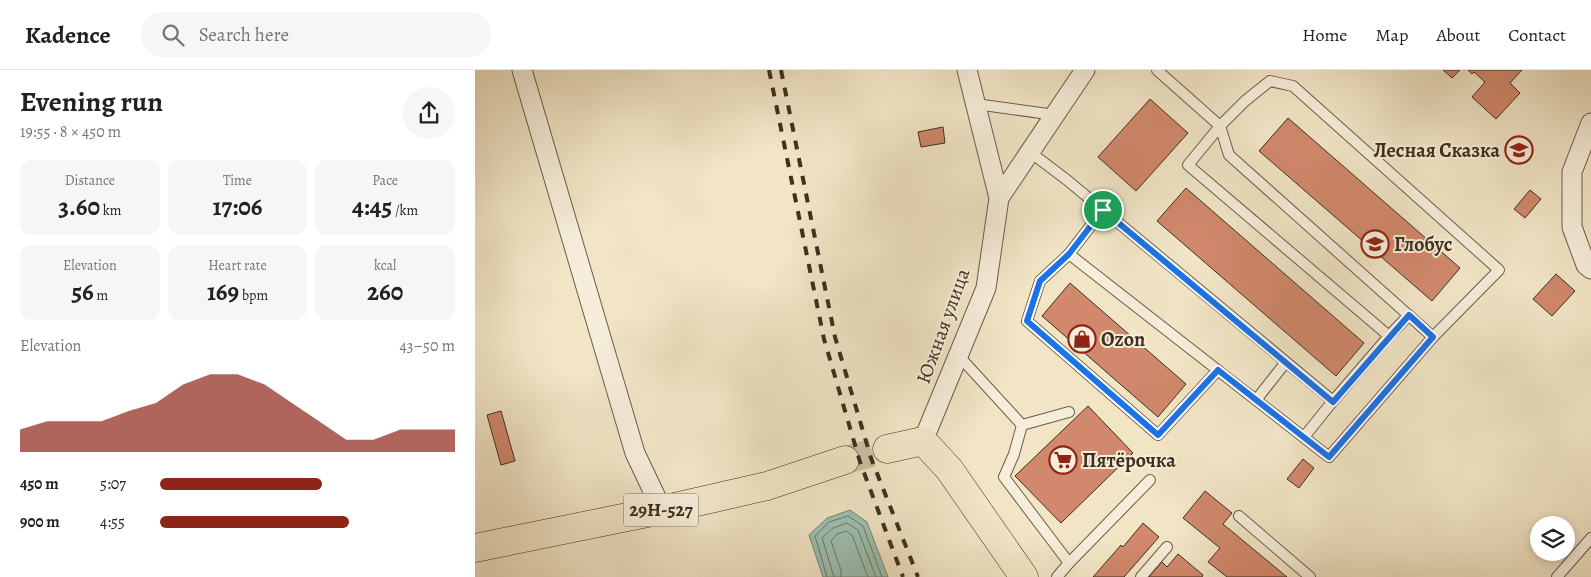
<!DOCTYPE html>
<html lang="en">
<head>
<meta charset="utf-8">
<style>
	:root { --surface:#fff; --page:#f6f6f6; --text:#222; --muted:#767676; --line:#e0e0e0; --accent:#8f2418 }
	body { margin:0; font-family:Alegreya,serif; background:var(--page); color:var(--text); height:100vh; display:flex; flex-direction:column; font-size:19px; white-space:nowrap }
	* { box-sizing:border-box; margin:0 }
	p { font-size:16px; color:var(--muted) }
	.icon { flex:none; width:28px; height:28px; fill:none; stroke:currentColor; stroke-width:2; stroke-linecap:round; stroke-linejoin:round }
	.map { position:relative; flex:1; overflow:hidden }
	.details { display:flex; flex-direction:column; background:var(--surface); width:475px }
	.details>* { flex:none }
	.controls { position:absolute; left:1055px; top:446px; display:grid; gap:10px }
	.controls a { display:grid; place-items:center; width:45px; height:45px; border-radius:50%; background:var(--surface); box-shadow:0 2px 8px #0003; font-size:25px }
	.pin { position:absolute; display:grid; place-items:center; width:42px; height:42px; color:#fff; margin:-21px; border:2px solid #fff; border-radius:50%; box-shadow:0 1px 5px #0007 }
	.round { display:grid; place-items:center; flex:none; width:52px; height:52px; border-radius:26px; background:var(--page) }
	.head { display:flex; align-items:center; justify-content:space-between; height:85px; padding:0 20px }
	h1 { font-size:28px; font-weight:700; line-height:38px }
	.figures { display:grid; grid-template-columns:repeat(3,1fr); gap:8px; height:85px; padding:5px 20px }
	.figures div { display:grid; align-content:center; border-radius:12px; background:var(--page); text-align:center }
	.figures b { font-size:25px; font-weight:700 }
	.figures small { font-size:14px; font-weight:400 }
	.figures p { font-size:14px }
	.chart { height:140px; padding:10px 20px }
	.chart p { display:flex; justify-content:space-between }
	.chart svg { width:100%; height:90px; margin-top:5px; fill:var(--accent); opacity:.7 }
	ul { padding:0 20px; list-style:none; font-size:16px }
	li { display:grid; grid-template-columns:80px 60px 1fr; align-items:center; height:38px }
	li i { height:12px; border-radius:6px; background:var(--accent) }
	header { display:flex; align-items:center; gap:30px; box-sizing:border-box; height:70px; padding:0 25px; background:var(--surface); border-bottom:1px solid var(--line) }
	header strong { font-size:24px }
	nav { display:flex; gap:28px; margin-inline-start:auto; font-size:18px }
	.search { width:350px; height:45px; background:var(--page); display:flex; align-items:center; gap:12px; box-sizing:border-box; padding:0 18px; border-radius:28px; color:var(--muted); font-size:19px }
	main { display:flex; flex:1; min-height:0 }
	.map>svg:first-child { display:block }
</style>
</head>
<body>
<header>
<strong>Kadence</strong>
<div class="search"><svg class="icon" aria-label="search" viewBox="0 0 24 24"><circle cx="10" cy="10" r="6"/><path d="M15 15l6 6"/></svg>Search here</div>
<nav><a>Home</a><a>Map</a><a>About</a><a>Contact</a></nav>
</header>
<main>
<section class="details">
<div class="head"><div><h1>Evening run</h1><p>19:55 · 8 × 450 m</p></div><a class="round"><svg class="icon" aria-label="share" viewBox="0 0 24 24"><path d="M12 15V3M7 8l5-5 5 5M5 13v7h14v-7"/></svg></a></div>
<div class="figures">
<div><p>Distance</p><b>3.60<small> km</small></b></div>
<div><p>Time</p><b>17:06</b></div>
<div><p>Pace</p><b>4:45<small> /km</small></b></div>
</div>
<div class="figures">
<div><p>Elevation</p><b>56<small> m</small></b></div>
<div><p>Heart rate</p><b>169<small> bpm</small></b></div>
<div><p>kcal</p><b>260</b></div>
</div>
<div class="chart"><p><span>Elevation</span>43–50 m</p>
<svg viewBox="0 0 160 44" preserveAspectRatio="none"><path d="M0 44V33L10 29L20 29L30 29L40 24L50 20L60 11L70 6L80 6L90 11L100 20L110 29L120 38L130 38L140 33L150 33L160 33V44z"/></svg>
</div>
<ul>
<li><b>450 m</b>5:07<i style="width:55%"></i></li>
<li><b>900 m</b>4:55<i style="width:64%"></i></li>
</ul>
</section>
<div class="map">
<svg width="1116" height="507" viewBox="0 0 1116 507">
	<rect width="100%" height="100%" fill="#f1e5c6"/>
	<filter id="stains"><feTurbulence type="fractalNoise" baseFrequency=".004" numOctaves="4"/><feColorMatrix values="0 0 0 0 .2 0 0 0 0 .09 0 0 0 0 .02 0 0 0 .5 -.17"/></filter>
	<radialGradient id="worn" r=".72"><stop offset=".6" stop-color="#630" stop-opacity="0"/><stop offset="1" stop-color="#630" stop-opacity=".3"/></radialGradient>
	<path fill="#9bbfb0" stroke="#768576" d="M 375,440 L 392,452 L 413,507 L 348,507 L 334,465 L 352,448 Z"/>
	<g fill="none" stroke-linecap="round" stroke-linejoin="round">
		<path stroke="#6c7768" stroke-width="1" d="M 352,507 L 340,466 L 354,452 L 373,446 L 388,456 L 407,507
			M 359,507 L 347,468 L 358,458 L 372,453 L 383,460 L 401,507
			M 366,507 L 366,500 L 356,471 L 362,464 L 371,461 L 377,465 L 393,507"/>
	</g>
	<path fill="#d1886c" stroke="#3e2f1f" d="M 968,0 L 985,0 L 977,8 Z
		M 993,0 L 1047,0 L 1035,13 L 1045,23 L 1021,49 L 997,27 L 1010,12 L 999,2 L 997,4 Z
		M 675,29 L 713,63 L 661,121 L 623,87 Z
		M 813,48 L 985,198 L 957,231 L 784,81 Z
		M 468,57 L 470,73 L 446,77 L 443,62 Z
		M 711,118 L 889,273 L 861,306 L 682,151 Z
		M 1055,120 L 1066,129 L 1050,148 L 1039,139 Z
		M 1081,204 L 1100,221 L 1077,246 L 1058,229 Z
		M 595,213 L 711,314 L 683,347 L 567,246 Z
		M 613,336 L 658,383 L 586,453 L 540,406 Z
		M 26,341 L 40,391 L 26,395 L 12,345 Z
		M 828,389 L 839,398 L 824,418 L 812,409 Z
		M 730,421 L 757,443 L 748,454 L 812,507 L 752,507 L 733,492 L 745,478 L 708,448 Z
		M 668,453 L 684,467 L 649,507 L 618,507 L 646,475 L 648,477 Z
		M 703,484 L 728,505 L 727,507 L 674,507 L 687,492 L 692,497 Z"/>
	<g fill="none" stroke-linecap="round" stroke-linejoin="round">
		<path stroke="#cdc1a5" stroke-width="28" stroke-dasharray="28 14" stroke-linecap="butt" d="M 370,390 L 412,379"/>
		<g stroke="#6b5c49" stroke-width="12">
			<path id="lane" d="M 501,34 L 580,45
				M 555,82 L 592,110 L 858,331 L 914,266 L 713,95 L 745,56 L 682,0
				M 628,140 L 594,184 L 854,387 L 958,267 L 1024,200 L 818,16 L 795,11 L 770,31 L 745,56 L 754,85 L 958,267
				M 594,184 L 565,211 L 552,251 L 683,365 L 743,300
				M 914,266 L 934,245
				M 483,285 L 547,355
				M 781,330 L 811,292
				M 547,355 L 539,384 L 529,407 L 594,493 L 582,507
				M 547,355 L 594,342
				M 829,367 L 858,331
				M 764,446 L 835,507
				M 594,493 L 675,410
				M 666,507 L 692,477
				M 1082,507 L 1116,468"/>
		</g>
		<g stroke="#6b5c49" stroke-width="21">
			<path id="street" d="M 47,0 L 160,383 L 187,440
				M 492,0 L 524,128
				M 1116,53 L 1097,102 L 1097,157 L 1111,195 L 1116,199
				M 448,371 L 511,218 L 524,128 L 610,0"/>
		</g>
		<g stroke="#3e2f1f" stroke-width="29">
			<path id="primary" d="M 412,379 L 448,371 L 474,399 L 549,507
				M 0,478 L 187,440 L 292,416 L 370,390"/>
		</g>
		<use href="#lane" stroke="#f6eeda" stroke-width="10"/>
		<use href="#street" stroke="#f6eeda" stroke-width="19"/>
		<use href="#primary" stroke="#f1e5c6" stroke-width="28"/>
		<path stroke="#3e2f1f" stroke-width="4" stroke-dasharray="9 9" stroke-linecap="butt" d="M 294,0 L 349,269 L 385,392 L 428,507
			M 306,0 L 360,267 L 396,388 L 443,507"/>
	</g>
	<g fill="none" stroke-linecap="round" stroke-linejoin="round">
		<g stroke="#fff" stroke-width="10">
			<path id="route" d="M 628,140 L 858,332 L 934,245 L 958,267 L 854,387 L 743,300 L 683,365 L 552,251 L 565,211 L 594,184 Z"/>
		</g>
		<use href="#route" stroke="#1a73e8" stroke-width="6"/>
	</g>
	<defs>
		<g id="school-ring" transform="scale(1.4375)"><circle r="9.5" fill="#f6eeda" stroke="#8f2418" stroke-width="1.5"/><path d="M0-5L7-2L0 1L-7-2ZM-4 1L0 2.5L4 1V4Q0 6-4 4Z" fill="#8f2418"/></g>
		<g id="shop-ring" transform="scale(1.4375)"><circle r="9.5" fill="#f6eeda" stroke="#8f2418" stroke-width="1.5"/><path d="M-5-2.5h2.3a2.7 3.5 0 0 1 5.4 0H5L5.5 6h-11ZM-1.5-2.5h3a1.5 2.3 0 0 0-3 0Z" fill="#8f2418"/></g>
		<g id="supermarket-ring" transform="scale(1.4375)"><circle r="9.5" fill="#f6eeda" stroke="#8f2418" stroke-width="1.5"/><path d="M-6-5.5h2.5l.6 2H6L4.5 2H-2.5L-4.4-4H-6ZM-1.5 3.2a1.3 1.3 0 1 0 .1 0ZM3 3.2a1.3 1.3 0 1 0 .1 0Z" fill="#8f2418"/></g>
	</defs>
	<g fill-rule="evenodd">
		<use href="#school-ring" x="1044" y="80"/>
		<use href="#school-ring" x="900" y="174"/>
		<use href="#shop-ring" x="607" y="269"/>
		<use href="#supermarket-ring" x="588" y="390"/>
	</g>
	<g text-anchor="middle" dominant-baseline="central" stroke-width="4" stroke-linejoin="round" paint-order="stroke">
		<rect fill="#f6eeda" stroke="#756857" stroke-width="1" x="148.5" y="423.5" width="75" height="33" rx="4"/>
		<g font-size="19" font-weight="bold" fill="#3e2f1f">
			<text x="186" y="440">29Н-527</text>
		</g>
		<g font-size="20" font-weight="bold" fill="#3e2f1f" stroke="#f6eeda" text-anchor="start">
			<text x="1025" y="80" text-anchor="end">Лесная Сказка</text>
			<text x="919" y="174">Глобус</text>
			<text x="626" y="269">Ozon</text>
			<text x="607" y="390">Пятёрочка</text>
		</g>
		<g font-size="20" fill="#3e2f1f" stroke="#f6eeda">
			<text transform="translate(468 256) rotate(-70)">Южная улица</text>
		</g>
	</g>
	<rect width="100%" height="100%" filter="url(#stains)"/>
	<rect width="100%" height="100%" fill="url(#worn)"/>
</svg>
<div class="controls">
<a><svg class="icon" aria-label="layers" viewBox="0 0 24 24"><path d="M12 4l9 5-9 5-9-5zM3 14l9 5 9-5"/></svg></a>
</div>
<div class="pin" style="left:628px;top:140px;background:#1e9e55"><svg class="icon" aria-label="arrive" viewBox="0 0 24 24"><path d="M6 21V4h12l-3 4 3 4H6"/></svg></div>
</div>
</main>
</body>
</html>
